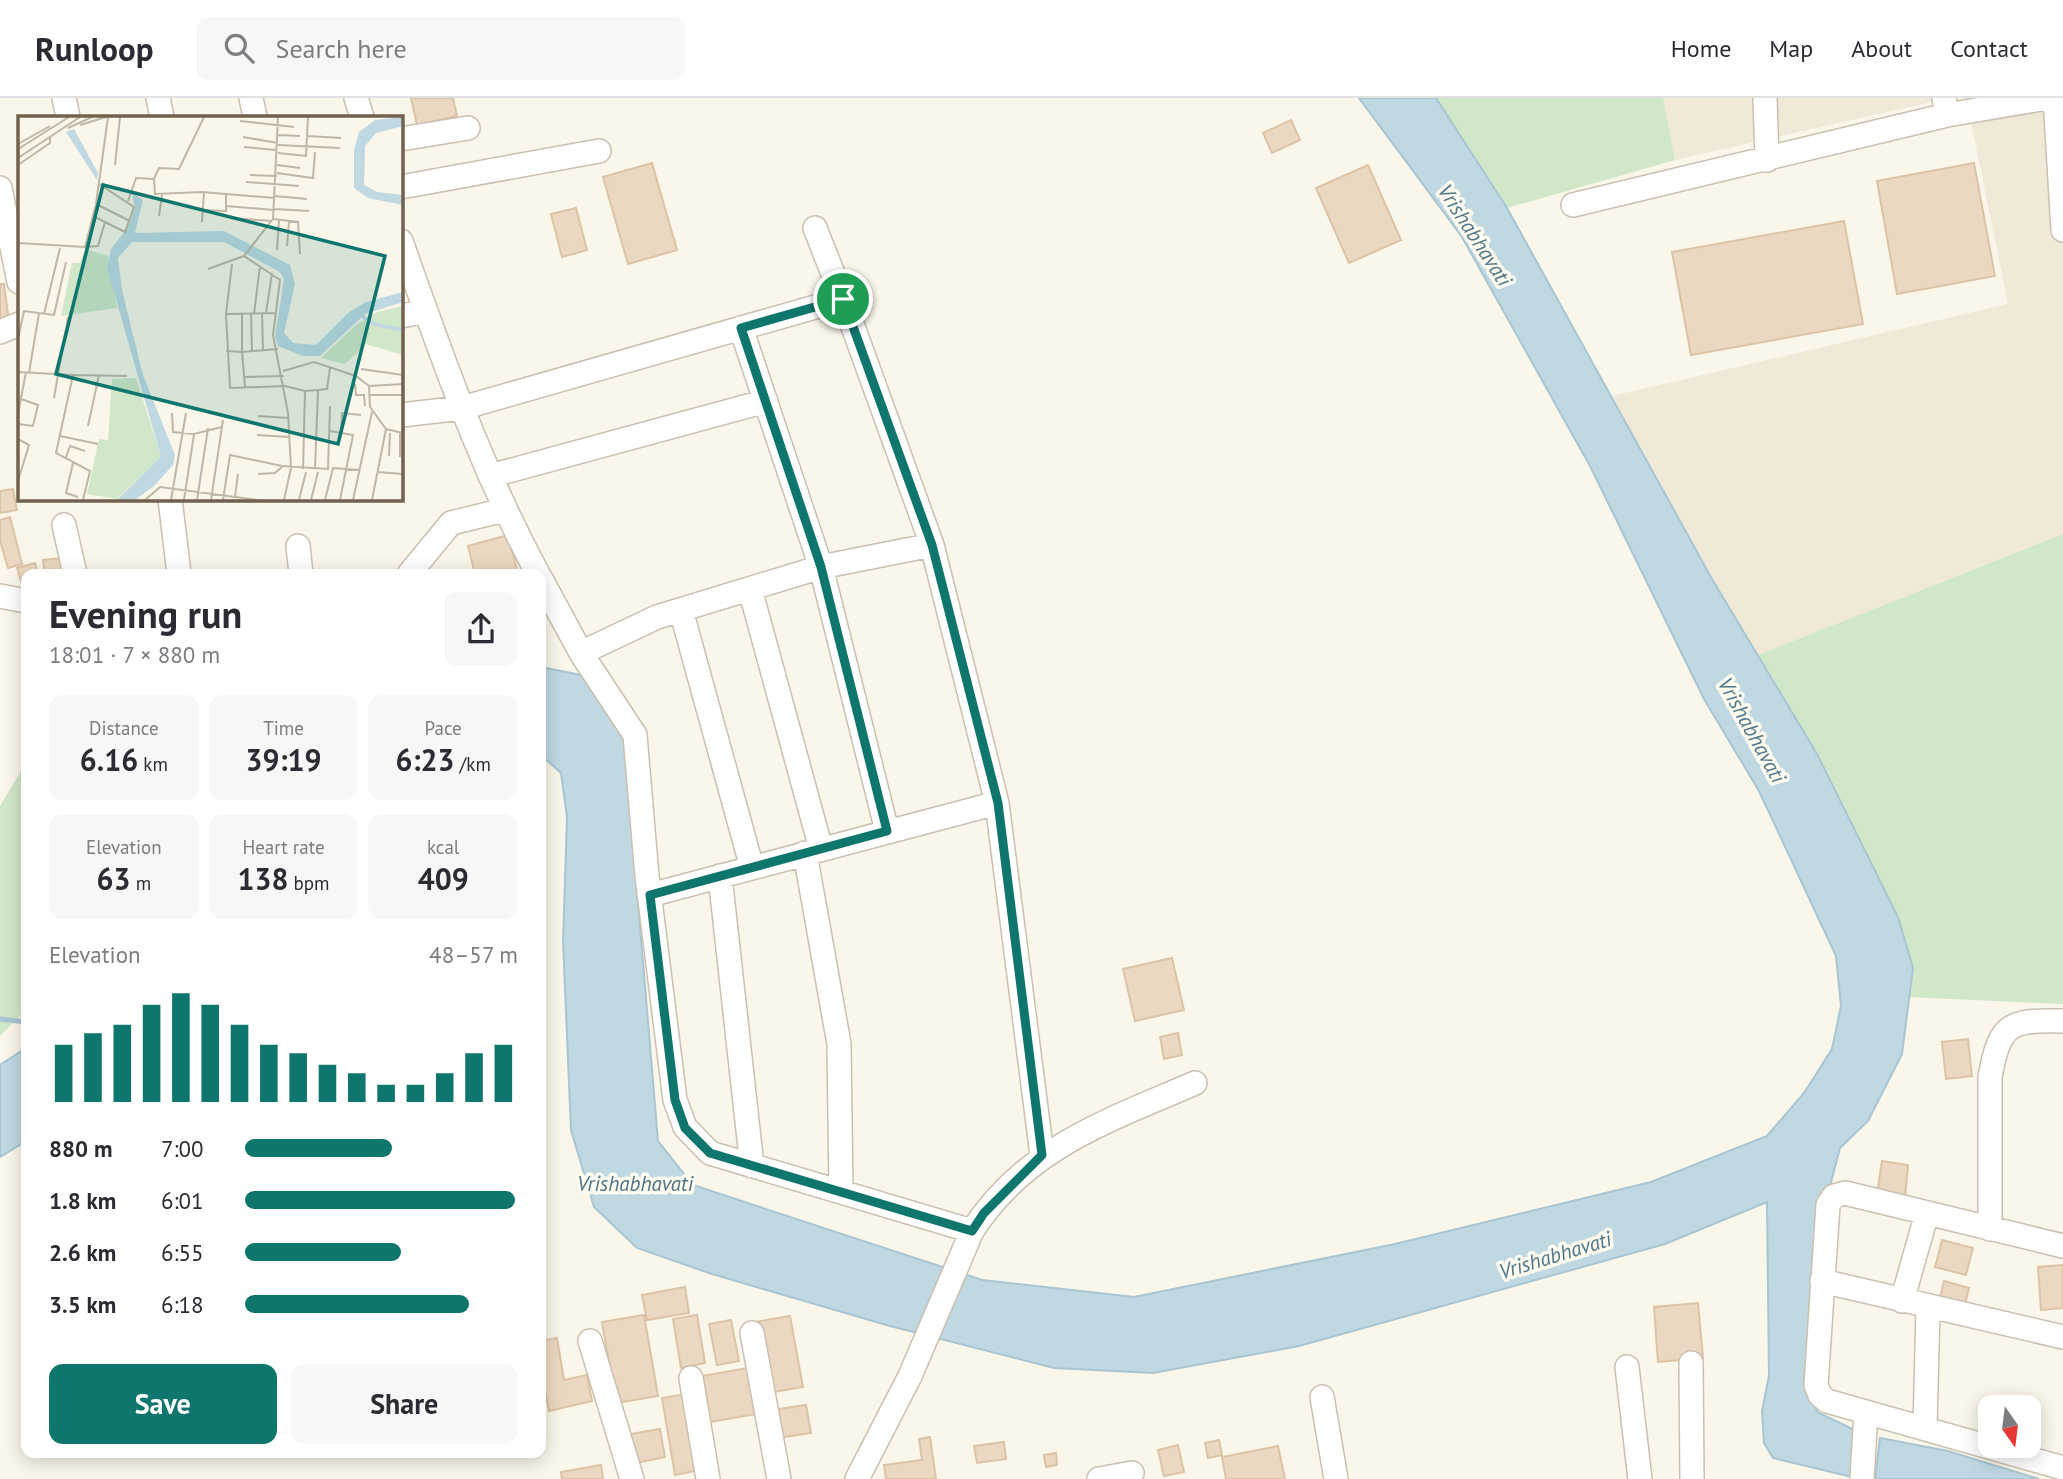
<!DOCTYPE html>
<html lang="en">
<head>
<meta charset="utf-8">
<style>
	:root { --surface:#fff; --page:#f7f7f7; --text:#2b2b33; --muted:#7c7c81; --line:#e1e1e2; --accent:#0f766e }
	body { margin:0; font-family:"PT Sans",sans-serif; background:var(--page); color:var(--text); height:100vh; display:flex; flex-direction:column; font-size:26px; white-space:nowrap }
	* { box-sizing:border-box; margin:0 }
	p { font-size:23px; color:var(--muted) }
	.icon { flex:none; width:38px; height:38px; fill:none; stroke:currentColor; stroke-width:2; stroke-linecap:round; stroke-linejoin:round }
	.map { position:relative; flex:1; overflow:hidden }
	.panel { position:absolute; left:21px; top:471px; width:525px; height:889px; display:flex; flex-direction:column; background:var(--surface); border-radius:14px; box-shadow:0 4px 18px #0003 }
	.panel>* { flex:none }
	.needle { width:46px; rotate:166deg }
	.buttons { position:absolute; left:1978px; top:1297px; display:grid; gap:14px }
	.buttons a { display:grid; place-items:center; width:63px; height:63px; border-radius:14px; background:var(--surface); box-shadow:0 4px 18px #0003; font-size:35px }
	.pin { position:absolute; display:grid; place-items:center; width:60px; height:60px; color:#fff; margin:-30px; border:4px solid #fff; border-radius:50%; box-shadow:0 2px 7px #0007 }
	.round { display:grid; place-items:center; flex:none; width:74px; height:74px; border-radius:14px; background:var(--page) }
	.headline { display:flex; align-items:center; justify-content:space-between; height:119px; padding:0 28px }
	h1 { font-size:38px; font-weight:600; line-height:52px }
	.stats { display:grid; grid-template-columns:repeat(3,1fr); gap:10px; height:119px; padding:7px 28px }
	.stats div { display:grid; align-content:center; border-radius:14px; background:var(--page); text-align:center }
	.stats b { font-size:30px; font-weight:600 }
	.stats small { font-size:19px; font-weight:400 }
	.stats p { font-size:19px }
	.chart { height:196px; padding:14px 28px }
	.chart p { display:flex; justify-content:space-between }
	.chart svg { width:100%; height:126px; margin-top:7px; stroke:var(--accent); stroke-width:6 }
	.button { display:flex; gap:14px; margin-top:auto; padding:14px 28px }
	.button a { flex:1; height:80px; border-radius:14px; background:var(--accent); color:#fff; font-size:28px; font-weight:600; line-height:80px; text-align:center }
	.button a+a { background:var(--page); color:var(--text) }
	ul { padding:0 28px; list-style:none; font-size:23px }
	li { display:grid; grid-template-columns:112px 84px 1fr; align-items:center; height:52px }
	li i { height:18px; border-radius:9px; background:var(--accent) }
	header { display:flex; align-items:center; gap:42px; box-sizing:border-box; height:98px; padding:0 35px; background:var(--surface); border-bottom:2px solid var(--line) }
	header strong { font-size:33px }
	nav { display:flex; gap:38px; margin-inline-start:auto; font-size:24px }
	.search { width:490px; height:63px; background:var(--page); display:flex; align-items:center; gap:18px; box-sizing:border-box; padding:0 24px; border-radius:14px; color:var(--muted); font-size:26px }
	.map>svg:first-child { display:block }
</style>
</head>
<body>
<header>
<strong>Runloop</strong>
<div class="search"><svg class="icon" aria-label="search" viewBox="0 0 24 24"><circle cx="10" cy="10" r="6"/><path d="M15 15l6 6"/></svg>Search here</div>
<nav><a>Home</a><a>Map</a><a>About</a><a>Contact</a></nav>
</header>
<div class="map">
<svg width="2063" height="1381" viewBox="0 0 2063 1381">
	<rect width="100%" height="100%" fill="#faf6e9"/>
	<path fill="#f1e9d8" d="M 1663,0 L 1949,0 L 1675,62 Z
		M 1966,0 L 2063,0 L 2063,436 L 1758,557 L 1712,481 L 1612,298 L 2008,206 Z"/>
	<path fill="#d0e7c9" d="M 1436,0 L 1663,0 L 1675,62 L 1507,110 Z
		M 2063,436 L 2063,906 L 1909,899 L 1913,870 L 1898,819 L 1817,656 L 1758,557 Z
		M 26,665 L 26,912 L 0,938 L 0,708 Z"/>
	<path fill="#c0d8e2" stroke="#a7c5d2" stroke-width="2" d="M 1359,0 L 1436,0 L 1507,110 L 1712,481 L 1817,656 L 1898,819 L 1913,870 L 1902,956 L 1868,1023 L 1840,1050 L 1818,1134 L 1809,1277 L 1817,1314 L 1859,1334 L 1852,1379 L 1773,1360 L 1764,1345 L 1762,1313 L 1769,1278 L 1767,1104 L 1665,1146 L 1299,1248 L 1153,1275 L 1054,1270 L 890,1228 L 712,1176 L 637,1150 L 594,1109 L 571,1032 L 563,844 L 567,719 L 561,675 L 541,657 L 541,569 L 581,577 L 624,638 L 658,1043 L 693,1087 L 982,1182 L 1134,1199 L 1395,1146 L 1651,1084 L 1767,1038 L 1804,995 L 1832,951 L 1841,908 L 1836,858 L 1759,693 L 1704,601 L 1590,368 L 1462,139 Z
		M 26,950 L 26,1043 L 0,1059 L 0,967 Z
		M 1880,1340 L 1948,1353 L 2039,1381 L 1875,1381 Z"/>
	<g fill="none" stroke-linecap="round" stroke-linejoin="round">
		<path stroke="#a7c5d2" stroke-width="5" d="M 0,921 L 26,924"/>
	</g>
	<path fill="#ebd8c2" stroke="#ddc3a6" stroke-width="2" d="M 411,0 L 453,0 L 457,18 L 417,27 Z
		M 1291,22 L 1300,42 L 1272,55 L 1263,35 Z
		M 652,65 L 677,152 L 628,166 L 603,79 Z
		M 1974,65 L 1995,178 L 1897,196 L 1877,83 Z
		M 1368,67 L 1401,142 L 1349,165 L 1316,90 Z
		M 576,110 L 587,152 L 562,159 L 551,116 Z
		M 1844,123 L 1863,226 L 1691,257 L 1672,154 Z
		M 0,186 L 4,186 L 9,224 L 0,225 Z
		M 13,391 L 17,412 L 0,415 L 0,393 Z
		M 10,419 L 22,466 L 8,470 L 0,442 L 0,422 Z
		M 508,437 L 518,476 L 475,476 L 468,448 Z
		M 62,460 L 63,476 L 45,476 L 43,462 Z
		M 35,465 L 38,476 L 26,476 L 25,497 L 17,470 Z
		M 1172,860 L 1184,912 L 1135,923 L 1123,871 Z
		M 1178,935 L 1182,957 L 1164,961 L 1160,939 Z
		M 1968,941 L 1972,978 L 1946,981 L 1942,944 Z
		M 1882,1063 L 1908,1067 L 1905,1101 L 1878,1090 Z
		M 1942,1142 L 1973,1150 L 1966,1177 L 1935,1169 Z
		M 2063,1167 L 2063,1210 L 2041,1212 L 2038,1169 Z
		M 1944,1183 L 1969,1190 L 1963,1214 L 1938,1208 Z
		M 685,1189 L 689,1215 L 647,1222 L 642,1197 Z
		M 1698,1205 L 1703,1260 L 1658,1264 L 1654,1209 Z
		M 644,1217 L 658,1298 L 616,1305 L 602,1224 Z
		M 697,1217 L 705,1265 L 681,1270 L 673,1221 Z
		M 790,1218 L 803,1289 L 768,1295 L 755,1224 Z
		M 731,1222 L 739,1263 L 717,1267 L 709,1226 Z
		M 557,1240 L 564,1282 L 587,1277 L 592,1303 L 549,1313 L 541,1272 L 541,1243 Z
		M 748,1270 L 756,1316 L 710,1324 L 702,1278 Z
		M 687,1296 L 700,1372 L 675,1377 L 662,1300 Z
		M 806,1307 L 811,1335 L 777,1340 L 772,1312 Z
		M 660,1331 L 665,1359 L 631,1366 L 625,1337 Z
		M 930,1339 L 936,1381 L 886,1381 L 884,1367 L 922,1362 L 919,1341 Z
		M 1219,1342 L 1222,1357 L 1208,1360 L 1205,1345 Z
		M 1004,1344 L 1006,1361 L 977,1365 L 974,1348 Z
		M 1178,1347 L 1184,1374 L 1164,1378 L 1158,1352 Z
		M 1278,1348 L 1285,1381 L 1226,1381 L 1222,1359 Z
		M 1056,1355 L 1057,1367 L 1046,1369 L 1044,1357 Z
		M 601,1367 L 603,1381 L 562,1381 L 561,1374 Z"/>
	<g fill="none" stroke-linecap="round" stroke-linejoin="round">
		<g stroke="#cbc0b0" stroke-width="26">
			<path id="minor" d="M 64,0 L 68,19
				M 158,0 L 162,19
				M 251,0 L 255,19
				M 356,0 L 362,19
				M 1765,0 L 1767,62
				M 1944,0 L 1947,17 L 2047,0
				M 2055,0 L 2063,132
				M 401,41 L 468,30
				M 401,89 L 599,53
				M 0,90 L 19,184
				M 1573,107 L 1947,17
				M 815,130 L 843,201
				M 401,143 C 441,257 481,370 538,476
				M 401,218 L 426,213
				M 741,230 L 821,469 L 932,447
				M 0,234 L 19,226
				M 401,317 L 462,310 L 843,201 L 932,447 L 997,705 L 650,797
				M 490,378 L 766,303
				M 170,401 L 179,476
				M 64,427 L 75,476
				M 298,448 L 301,476
				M 409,476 L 451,425 L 504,412
				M 541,481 L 581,555 L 635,637 L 647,778 L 675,1002 L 685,1029 L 710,1055 L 972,1133 L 910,1278 L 857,1381
				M 750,491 L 821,751
				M 0,498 L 26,503
				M 681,512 L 752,770
				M 581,555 L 657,519 L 821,469 L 887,733
				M 997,705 L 1042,1057
				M 805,755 L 839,946 L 841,1094
				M 720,778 L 752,1068
				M 1990,1131 L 1990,979 C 2000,924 2010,922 2063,923
				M 972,1133 C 1026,1049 1108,1023 1195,985
				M 2063,1148 L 1845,1095 L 1834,1098 L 1828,1107 L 1816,1287 L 1820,1297 L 1827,1303 L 2063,1370
				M 1822,1183 L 2063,1239
				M 1902,1203 L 1927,1115
				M 752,1235 L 779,1381
				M 590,1243 L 632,1381
				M 1691,1265 L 1692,1381
				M 1627,1269 L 1640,1381
				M 691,1280 L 708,1381
				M 1322,1299 L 1336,1381
				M 1925,1330 L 1928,1210
				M 1099,1381 L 1132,1375
				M 1862,1381 L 1866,1314"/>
		</g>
		<use href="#minor" stroke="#fff" stroke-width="23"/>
	</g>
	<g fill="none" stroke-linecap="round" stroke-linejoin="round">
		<g stroke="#fff" stroke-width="14">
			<path id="route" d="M 843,201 L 932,447 L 998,705 L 1042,1057 L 984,1115 L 972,1133 L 710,1055 L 685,1030 L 675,1002 L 650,797 L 887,733 L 821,469 L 741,230 Z"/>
		</g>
		<use href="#route" stroke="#0f766e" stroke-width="9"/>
	</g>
	<g text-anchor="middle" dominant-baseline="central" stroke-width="7" stroke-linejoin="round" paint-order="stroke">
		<g font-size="21" font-style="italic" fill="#4f7789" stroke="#fdfaef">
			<text transform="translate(1475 137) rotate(57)">Vrishabhavati</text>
			<text transform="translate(1752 632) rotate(61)">Vrishabhavati</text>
			<text x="635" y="1085">Vrishabhavati</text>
			<text transform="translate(1555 1157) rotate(-17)">Vrishabhavati</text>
		</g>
	</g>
	<g transform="translate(18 18)">
		<rect width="385" height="385" fill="#faf6e9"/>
		<path d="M 67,133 L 90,140 L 99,192 L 43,200 L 54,147 L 62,147 ZM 385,190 L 385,239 L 348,228 L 327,248 L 303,242 L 338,209 L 359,196 ZM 118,262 L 143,341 L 99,383 L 69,378 L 81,323 L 90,324 L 94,263 Z" fill="#d0e7c9"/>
		<path d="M 385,1 L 385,10 L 358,17 L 347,30 L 346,69 L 359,76 L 385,79 L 385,89 L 350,82 L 336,72 L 336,34 L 341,16 L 357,4 ZM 56,13 L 80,57 L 79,64 L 48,16 ZM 114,77 L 125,84 L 117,117 L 206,115 L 272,149 L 277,168 L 266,217 L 275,227 L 298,229 L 331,196 L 348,186 L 385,176 L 385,186 L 347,198 L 302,240 L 285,240 L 260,230 L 257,220 L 266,163 L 262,156 L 206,126 L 114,126 L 100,142 L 104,174 L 125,259 L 157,339 L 155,349 L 137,369 L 117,384 L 99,384 L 143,341 L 89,152 L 93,133 L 110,111 L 117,92 Z" fill="#c0d8e2"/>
		<path fill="none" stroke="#c0d8e2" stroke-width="3.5" d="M 344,200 L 356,208 L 385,214"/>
		<path fill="none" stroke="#c0b6a6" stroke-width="2" d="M 260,1 L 255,103 L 226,140 L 262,164 L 255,219 L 270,297 L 273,352 L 266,384M 222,5 L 276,11M 62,9 L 88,1M 50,12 L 74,1M 260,19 L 282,20M 290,20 L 323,22M 225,21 L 260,27M 0,28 L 32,10M 260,29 L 322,32M 226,31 L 259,34M 0,33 L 51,1M 260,37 L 288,40 L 290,1M 0,42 L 62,1M 0,49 L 32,27 L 32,21M 97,49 L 102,1M 259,49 L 282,52M 259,57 L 295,62 L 297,36M 232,59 L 259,60M 136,63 L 137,78 L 184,76 L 257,82M 228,66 L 281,70M 257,80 L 289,83M 110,85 L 118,62 L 136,63 L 141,52 L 161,53 L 186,1M 78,88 L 112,105M 208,90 L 256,94M 256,93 L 291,95M 185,94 L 208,95 L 208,78M 75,100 L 107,116 L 116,91 L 81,68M 141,100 L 144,79M 212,102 L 254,105M 255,103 L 280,106 L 282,138M 184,106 L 186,76M 0,127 L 67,131 L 78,88 L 90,1M 269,130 L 271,105M 67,131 L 80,130 L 87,106M 259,134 L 261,104M 190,153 L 226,140M 244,197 L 245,235M 248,197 L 254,157M 258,197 L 208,198 L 212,272 L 267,270 L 287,275M 26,198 L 42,132M 208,198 L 214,148M 224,198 L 224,236 L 260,233M 233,198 L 234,235M 236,198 L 242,150M 0,223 L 6,195 L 36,199 L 48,146M 208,235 L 224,236 L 227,271M 343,253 L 385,259M 265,255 L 296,246 L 338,260 L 351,270 L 352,291 L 368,313 L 385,317M 0,256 L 55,259 L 38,337 L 72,355 L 65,384M 11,257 L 21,197M 55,259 L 109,260M 226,261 L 266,260M 337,268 L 338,279 L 346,279 L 347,290M 351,270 L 385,268M 300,274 L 309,273 L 312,252M 352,279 L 385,279M 36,282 L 50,201M 154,297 L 155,316 L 176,318 L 204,311M 0,298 L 8,256M 240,300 L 271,302M 0,308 L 15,310 L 20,289 L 3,283M 70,310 L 81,259M 312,315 L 335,319 L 322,384M 323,316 L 324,297 L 343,299M 382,317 L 382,341M 239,319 L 272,321M 42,320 L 80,328M 0,323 L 11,329 L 0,365M 371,340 L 372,317M 48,341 L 52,330 L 67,335M 55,347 L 48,377 L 60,381M 285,353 L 287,275 L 300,274 L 297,353M 359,356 L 385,358M 240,358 L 257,357 L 265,350 L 310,353 L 312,290M 217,381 L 220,358M 127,384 L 142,371 L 239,384M 153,384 L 168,297M 166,384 L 176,318M 179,384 L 190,312M 193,384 L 205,304M 205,384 L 212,339 L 264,350M 281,384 L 288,356M 293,384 L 300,356M 307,384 L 315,352 L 342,354M 335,384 L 354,296M 354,384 L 368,313"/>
		<path fill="#0f766e" fill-opacity="0.15" stroke="#0f766e" stroke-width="3.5" d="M 85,69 L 367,140 L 320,328 L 38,258 Z"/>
		<rect width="385" height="385" fill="none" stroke="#72614f" stroke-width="3.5"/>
	</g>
</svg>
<div class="buttons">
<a><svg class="needle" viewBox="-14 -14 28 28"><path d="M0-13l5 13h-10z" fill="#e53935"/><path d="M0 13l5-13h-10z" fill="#7c7c81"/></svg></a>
</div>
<div class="pin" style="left:843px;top:201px;background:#1e9e55"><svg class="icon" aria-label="arrive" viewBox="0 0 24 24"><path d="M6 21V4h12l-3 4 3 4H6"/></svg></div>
<section class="panel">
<div class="headline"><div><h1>Evening run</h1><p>18:01 · 7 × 880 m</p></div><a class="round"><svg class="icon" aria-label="share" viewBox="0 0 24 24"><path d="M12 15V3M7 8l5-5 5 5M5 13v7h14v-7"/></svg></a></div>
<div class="stats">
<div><p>Distance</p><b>6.16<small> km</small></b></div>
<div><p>Time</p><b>39:19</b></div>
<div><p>Pace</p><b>6:23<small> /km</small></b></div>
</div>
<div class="stats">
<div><p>Elevation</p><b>63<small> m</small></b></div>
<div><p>Heart rate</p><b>138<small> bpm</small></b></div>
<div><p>kcal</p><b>409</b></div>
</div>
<div class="chart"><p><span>Elevation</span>48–57 m</p>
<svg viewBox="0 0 160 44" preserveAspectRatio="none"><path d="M5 44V24M15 44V20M25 44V17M35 44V10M45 44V6M55 44V10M65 44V17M75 44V24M85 44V27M95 44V31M105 44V34M115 44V38M125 44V38M135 44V34M145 44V27M155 44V24"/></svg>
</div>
<ul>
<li><b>880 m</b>7:00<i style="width:54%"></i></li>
<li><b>1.8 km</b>6:01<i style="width:99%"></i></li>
<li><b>2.6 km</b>6:55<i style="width:57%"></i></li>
<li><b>3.5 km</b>6:18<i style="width:82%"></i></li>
</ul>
<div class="button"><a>Save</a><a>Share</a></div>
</section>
</div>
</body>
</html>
